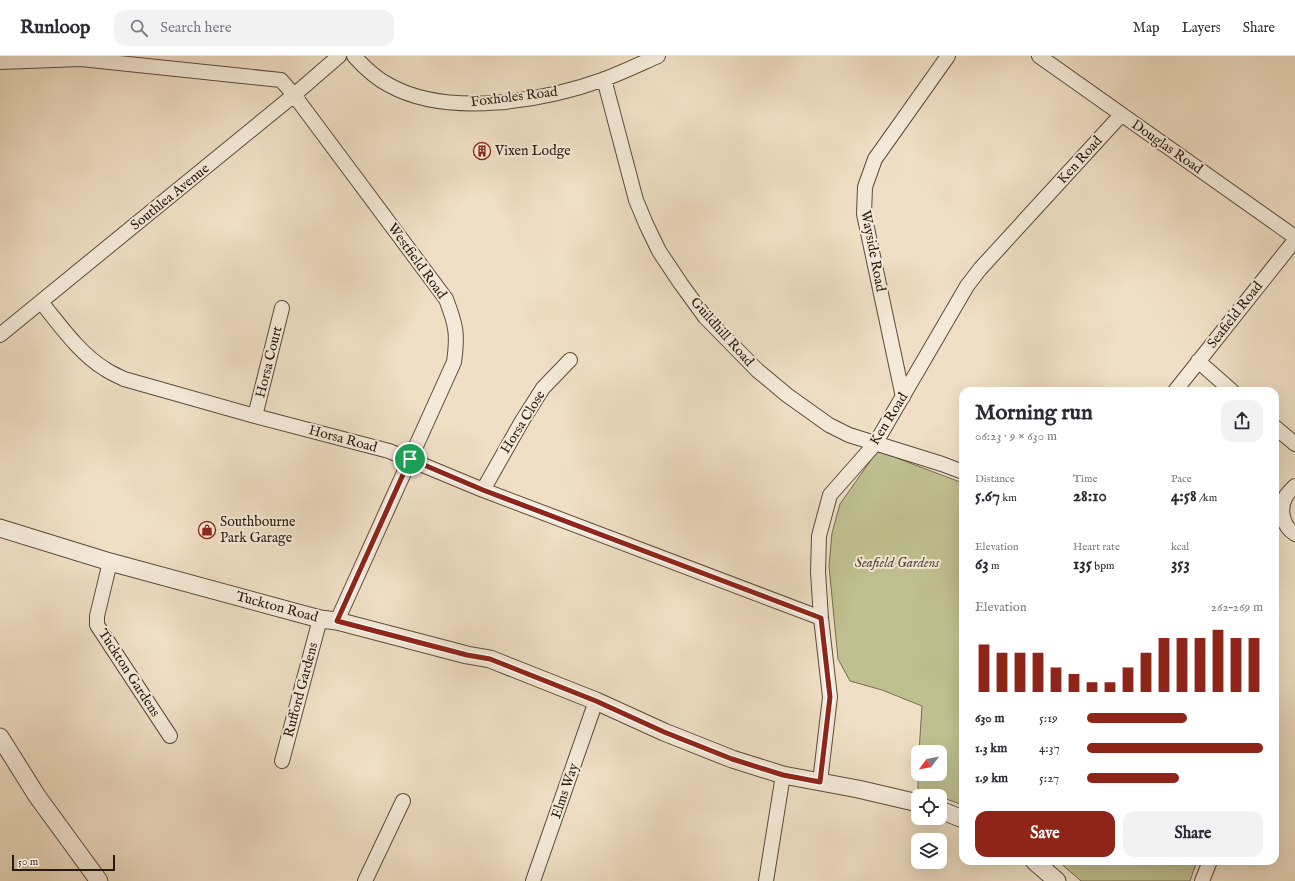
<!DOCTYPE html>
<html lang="en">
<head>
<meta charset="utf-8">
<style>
	:root { --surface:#fff; --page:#f2f2f3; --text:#2b2b33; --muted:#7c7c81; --line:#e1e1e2; --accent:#8f2418 }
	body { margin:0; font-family:"IM FELL English",serif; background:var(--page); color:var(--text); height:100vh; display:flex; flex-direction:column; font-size:15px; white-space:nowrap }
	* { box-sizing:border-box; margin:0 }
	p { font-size:13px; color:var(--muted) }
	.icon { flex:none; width:22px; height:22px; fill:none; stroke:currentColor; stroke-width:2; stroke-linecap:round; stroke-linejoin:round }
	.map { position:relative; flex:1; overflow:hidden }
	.side { position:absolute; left:959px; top:331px; width:320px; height:478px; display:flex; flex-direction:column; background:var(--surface); border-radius:12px; box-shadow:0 4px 16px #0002 }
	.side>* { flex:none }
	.needle { width:26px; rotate:238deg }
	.controls { position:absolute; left:911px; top:689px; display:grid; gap:8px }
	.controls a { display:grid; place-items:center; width:36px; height:36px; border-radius:8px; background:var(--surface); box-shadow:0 4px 16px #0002; font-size:20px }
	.scale { position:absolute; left:12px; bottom:10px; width:103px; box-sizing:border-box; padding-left:4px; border:2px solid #281a11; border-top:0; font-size:11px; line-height:14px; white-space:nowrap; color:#281a11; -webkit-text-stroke:3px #f5ead9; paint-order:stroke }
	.pin { position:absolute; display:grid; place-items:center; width:34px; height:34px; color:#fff; margin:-17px; border:2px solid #fff; border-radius:50%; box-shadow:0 1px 4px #0007 }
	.round { display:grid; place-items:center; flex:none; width:42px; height:42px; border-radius:12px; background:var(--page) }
	.headline { display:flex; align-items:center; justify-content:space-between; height:68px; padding:0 16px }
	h1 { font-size:22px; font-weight:700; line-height:30px }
	.metrics { display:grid; grid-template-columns:repeat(3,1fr); gap:6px; height:68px; padding:4px 16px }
	.metrics div { display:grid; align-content:center }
	.metrics b { font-size:17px; font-weight:700 }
	.metrics small { font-size:11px; font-weight:400 }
	.metrics p { font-size:11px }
	.chart { height:112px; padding:8px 16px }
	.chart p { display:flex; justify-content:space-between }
	.chart svg { width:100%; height:72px; margin-top:4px; stroke:var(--accent); stroke-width:6 }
	.cta { display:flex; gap:8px; margin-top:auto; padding:8px 16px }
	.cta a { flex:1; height:46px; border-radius:12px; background:var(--accent); color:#fff; font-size:16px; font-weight:700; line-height:46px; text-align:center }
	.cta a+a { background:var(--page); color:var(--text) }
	ul { padding:0 16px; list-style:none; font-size:13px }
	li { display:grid; grid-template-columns:64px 48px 1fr; align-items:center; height:30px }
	li i { height:10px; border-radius:5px; background:var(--accent) }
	header { display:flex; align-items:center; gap:24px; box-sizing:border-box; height:56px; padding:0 20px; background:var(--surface); border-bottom:1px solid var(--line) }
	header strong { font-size:19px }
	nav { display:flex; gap:22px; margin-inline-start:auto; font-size:14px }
	.search { width:280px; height:36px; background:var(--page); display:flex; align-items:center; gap:10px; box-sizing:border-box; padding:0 14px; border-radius:12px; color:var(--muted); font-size:15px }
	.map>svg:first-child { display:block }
</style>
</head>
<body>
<header>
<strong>Runloop</strong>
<div class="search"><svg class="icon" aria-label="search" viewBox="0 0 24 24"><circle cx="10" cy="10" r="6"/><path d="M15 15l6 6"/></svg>Search here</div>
<nav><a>Map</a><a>Layers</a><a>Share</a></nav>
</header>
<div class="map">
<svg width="1295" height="825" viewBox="0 0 1295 825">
	<rect width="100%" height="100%" fill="#efdfc4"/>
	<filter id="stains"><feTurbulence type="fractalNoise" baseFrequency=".005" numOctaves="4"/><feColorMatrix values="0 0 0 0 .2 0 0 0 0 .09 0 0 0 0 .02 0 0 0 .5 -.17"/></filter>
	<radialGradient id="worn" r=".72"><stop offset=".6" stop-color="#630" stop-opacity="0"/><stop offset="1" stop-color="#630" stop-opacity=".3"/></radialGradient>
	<path fill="#bfc090" stroke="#746d50" d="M 878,394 L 907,406 L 963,427 L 963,749 L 918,733 L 918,718 L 940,718 L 940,696 L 919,696 L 922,650 L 882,634 L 850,625 L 838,603 L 829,510 L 832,477 L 840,448 Z
		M 1058,805 L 1197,805 L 1190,825 L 1081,825 Z"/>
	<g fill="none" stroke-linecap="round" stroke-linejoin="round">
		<g stroke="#5a4b3e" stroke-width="16">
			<path id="minor" d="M 354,0 C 364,11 375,22 389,29 C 448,62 544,45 605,23 C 623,16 640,8 658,0
				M 1039,0 L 1295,181
				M 0,6 L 81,3 L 281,24 L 294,39 L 446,243 C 456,269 458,278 454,306 L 337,565
				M 604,23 L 636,144 L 646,168 L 659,195 L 681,228 L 705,261 L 757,314 L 787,339 L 829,369 L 849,379 L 942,408 L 963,416
				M 41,246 C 60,269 79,297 105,313 C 111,317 118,320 124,323 L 255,360 L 389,395 L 483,434 L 821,562
				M 0,279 L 294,39 L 339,0
				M 1198,305 L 1232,335
				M 1175,335 L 1295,184
				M 903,341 L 864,158 L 865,131 L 875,103 L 948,0
				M 255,360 L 282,252
				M 1275,371 L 1295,388
				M 1295,430 C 1292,433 1288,437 1286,440 C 1279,453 1282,470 1295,478
				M 483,434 L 522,365 L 543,332 L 570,304
				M 110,506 L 97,560 L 97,569 L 170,680
				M 282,705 L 320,563
				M 820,726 L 830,641 L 821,562 L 818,516 L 819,480 L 830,439 L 875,388 L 967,230 L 980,213 L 1121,59
				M 365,825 L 403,745
				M 533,825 L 596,645
				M 766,825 L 783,719
				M 1202,825 L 1210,805"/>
		</g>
		<g stroke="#5a4b3e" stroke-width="19">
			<path id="tertiary" d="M 0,472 L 110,506 L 320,563 L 337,565 L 467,599 L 490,603 L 596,645 L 664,676 L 732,703 L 783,719 L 858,733 L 918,747
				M 0,681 L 37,740 L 99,825
				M 940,754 L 963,763
				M 1034,805 L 1057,825"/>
		</g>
		<use href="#minor" stroke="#f5ead9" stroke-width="14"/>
		<use href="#tertiary" stroke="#f5ead9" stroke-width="17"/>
	</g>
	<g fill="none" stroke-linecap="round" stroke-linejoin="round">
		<g stroke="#fff" stroke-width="8">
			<path id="route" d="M 410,403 L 483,434 L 821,562 L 830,641 L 820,726 L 783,719 L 732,703 L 664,676 L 596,645 L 490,603 L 467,599 L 337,565 Z"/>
		</g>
		<use href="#route" stroke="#8f2418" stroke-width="5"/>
	</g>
	<defs>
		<g id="building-ring" transform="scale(0.9)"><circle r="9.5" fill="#f5ead9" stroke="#8f2418" stroke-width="1.5"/><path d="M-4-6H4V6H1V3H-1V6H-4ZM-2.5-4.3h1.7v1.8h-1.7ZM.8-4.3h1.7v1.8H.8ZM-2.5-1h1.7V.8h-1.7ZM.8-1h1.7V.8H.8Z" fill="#8f2418"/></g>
		<g id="shop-ring" transform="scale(0.9)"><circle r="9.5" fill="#f5ead9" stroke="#8f2418" stroke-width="1.5"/><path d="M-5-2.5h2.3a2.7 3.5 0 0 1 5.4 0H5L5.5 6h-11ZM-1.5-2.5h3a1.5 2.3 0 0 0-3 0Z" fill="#8f2418"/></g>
	</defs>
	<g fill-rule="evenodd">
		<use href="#building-ring" x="482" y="95"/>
		<use href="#shop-ring" x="207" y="474"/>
	</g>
	<g text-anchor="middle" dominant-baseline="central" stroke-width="4" stroke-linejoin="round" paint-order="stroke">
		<g font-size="14" fill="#281a11" stroke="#f5ead9">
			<text transform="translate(514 41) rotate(-7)">Foxholes Road</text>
			<text transform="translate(1167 91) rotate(35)">Douglas Road</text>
			<text transform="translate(1080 104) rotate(-48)">Ken Road</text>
			<text transform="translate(170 141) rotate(-39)">Southlea Avenue</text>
			<text transform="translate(873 195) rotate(79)">Wayside Road</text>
			<text transform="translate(417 205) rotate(54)">Westfield Road</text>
			<text transform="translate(1235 259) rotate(-52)">Seafield Road</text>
			<text transform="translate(722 276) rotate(48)">Guildhill Road</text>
			<text transform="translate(269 306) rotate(-76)">Horsa Court</text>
			<text transform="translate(889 363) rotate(-58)">Ken Road</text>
			<text transform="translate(523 366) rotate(-58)">Horsa Close</text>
			<text transform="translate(343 383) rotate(15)">Horsa Road</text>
			<text transform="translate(277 551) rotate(15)">Tuckton Road</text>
			<text transform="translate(129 617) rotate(57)">Tuckton Gardens</text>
			<text transform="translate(301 634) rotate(-75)">Rufford Gardens</text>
			<text transform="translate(565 735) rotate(-71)">Elms Way</text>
		</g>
		<g font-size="14" fill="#281a11" stroke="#f5ead9" text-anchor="start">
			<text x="495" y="95">Vixen Lodge</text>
			<text x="220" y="466">Southbourne<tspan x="220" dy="16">Park Garage</tspan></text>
		</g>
		<g font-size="14" font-style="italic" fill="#554c37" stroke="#f5ead9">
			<text x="897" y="507">Seafield Gardens</text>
		</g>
	</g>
	<rect width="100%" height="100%" filter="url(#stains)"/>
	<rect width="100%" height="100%" fill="url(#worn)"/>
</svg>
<div class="controls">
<a><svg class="needle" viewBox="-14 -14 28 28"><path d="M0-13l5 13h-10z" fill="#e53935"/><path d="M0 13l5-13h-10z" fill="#7c7c81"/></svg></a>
<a><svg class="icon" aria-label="locate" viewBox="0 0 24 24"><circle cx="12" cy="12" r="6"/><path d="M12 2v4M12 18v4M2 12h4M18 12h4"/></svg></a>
<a><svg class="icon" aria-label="layers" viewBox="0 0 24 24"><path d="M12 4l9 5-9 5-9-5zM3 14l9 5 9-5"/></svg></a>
</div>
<div class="scale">50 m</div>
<div class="pin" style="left:410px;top:403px;background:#1e9e55"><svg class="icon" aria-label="arrive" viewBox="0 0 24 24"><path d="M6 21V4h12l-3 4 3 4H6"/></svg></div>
<section class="side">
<div class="headline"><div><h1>Morning run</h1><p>06:23 · 9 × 630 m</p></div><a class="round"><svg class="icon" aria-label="share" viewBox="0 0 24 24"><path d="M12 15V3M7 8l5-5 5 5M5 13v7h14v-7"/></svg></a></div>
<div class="metrics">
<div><p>Distance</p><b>5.67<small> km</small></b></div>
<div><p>Time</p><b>28:10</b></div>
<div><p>Pace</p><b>4:58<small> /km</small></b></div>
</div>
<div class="metrics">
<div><p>Elevation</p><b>63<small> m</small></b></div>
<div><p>Heart rate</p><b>135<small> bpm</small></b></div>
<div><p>kcal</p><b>353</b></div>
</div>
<div class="chart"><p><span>Elevation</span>262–269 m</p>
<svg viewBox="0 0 160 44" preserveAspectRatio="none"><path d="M5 44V15M15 44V20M25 44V20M35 44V20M45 44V29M55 44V33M65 44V38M75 44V38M85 44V29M95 44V20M105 44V11M115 44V11M125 44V11M135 44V6M145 44V11M155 44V11"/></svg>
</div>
<ul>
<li><b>630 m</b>5:19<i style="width:57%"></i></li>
<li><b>1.3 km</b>4:37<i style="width:100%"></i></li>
<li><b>1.9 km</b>5:27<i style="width:52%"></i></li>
</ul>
<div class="cta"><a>Save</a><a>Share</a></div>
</section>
</div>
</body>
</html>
